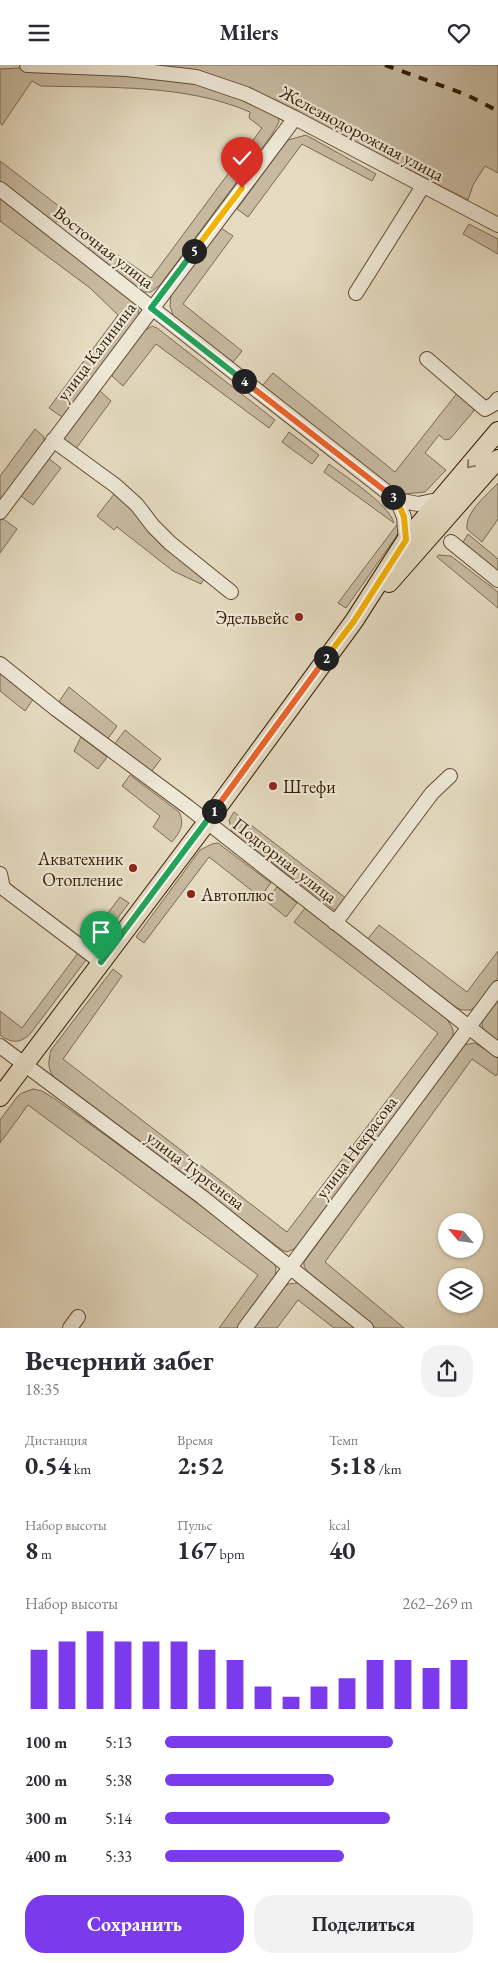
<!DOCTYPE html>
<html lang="ru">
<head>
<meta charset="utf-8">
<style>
	:root { --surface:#fff; --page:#f2f2f3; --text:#2b2b33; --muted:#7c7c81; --accent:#7c3aed }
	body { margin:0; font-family:"EB Garamond",serif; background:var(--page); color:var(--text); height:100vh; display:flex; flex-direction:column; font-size:19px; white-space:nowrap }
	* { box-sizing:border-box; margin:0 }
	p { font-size:16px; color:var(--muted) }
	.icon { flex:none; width:28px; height:28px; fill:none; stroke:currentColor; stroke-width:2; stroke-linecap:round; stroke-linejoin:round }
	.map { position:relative; height:1263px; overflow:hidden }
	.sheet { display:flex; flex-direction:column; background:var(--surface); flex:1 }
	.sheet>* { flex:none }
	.needle { width:32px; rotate:299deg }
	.buttons { position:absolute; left:438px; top:1148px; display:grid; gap:10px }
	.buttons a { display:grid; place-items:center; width:45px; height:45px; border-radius:50%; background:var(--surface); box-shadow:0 1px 4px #0004; font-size:25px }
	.pin { position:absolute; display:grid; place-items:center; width:42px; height:42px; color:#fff; margin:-51px -21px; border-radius:50% 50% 50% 0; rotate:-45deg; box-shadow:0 0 5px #0007 }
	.pin .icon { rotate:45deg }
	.km { position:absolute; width:25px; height:25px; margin:-12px; border-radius:50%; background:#222; color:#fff; font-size:14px; line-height:25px; text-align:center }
	.round { display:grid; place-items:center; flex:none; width:52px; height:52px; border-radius:20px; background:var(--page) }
	.summary { display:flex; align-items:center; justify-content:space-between; height:85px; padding:0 25px }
	h1 { font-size:28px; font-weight:700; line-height:38px }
	.stats { display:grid; grid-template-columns:repeat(3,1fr); gap:8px; height:85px; padding:5px 25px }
	.stats div { display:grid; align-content:center }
	.stats b { font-size:25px; font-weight:700 }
	.stats small { font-size:14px; font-weight:400 }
	.stats p { font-size:14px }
	.chart { height:140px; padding:10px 25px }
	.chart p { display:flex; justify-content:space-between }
	.chart svg { width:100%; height:90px; margin-top:5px; stroke:var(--accent); stroke-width:6 }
	.button { display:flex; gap:10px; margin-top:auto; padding:10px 25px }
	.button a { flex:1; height:58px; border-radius:20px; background:var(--accent); color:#fff; font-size:20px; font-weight:700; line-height:58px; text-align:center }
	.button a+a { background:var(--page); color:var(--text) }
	ul { padding:0 25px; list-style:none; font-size:16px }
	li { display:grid; grid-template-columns:80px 60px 1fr; align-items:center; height:38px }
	li i { height:12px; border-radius:6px; background:var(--accent) }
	header { display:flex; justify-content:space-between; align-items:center; height:65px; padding:0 25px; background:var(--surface); font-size:22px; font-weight:700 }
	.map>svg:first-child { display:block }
</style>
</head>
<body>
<header><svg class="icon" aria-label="menu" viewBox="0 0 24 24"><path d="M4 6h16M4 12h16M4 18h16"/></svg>Milers<svg class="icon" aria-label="heart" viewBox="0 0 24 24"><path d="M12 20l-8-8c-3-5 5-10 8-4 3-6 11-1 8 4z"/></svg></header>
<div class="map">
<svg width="498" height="1263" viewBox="0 0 498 1263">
	<rect width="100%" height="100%" fill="#e5dbc1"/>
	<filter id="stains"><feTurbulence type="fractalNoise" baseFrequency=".004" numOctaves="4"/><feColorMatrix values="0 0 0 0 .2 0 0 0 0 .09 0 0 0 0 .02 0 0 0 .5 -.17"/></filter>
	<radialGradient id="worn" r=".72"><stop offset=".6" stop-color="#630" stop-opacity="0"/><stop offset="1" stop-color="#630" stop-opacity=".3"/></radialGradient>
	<path fill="#c7baa1" stroke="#7e6a52" d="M 144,0 L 498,0 L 498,108 L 485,101 L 473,120 L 468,135 L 272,34 Z
		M 19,3 L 165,11 L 221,23 L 278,52 L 279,57 L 271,71 L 160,220 L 151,227 L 143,227 L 87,185 L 95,174 L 151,213 L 262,63 L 249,53 L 250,47 C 185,19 111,23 41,21 L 32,16 L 2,60 L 0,58 L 0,4 Z
		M 306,70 L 376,109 L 372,116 L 302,79 L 248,152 L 237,144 L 288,75 Z
		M 0,96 L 64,145 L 54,160 L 0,116 Z
		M 0,130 L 139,242 L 138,254 L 62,352 L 49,343 L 118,250 L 90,223 L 0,156 Z
		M 469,159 L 498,174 L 498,189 L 463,169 Z
		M 221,163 L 233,171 L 183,239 L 242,286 L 233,297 L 174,253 L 170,241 L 171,230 Z
		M 152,261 L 157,263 L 275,355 L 269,363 L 156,279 L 123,321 L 112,311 L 113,306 L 141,268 Z
		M 273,308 L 395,407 L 458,327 L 475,342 L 473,347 L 450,374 L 445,375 L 439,370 L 425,388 L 446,405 L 425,427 L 405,429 L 398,427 L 262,321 Z
		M 99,325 L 111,336 L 75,385 L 62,375 Z
		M 35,364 L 44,372 L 44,378 L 0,441 L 0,411 Z
		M 289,367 L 319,390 L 312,399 L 282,377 Z
		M 48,393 L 61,403 L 33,440 L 21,431 Z
		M 329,399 C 346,412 389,439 394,458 L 324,407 Z
		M 498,418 L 498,454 L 482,477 L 467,464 C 465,447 487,430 498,418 Z
		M 115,428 L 204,514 L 201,519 L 173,506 L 117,462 L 114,465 L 97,451 Z
		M 2,453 L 17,464 L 0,488 L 0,456 Z
		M 399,457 L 399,464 L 396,472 L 346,543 L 338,538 Z
		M 468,469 L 498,494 L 498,506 L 462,479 Z
		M 438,490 L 451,491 L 498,527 L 498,543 L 437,492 Z
		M 0,606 L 34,633 L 25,646 L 0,626 Z
		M 69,622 L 117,661 L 107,675 L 58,638 Z
		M 125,665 L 161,694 L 151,707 L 114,680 Z
		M 81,672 L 107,692 L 98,704 L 74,686 Z
		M 130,710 L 179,747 C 185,760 180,767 172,777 L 153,762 L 160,751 L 122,721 Z
		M 234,747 L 347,834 L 337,847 L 232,767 L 229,755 Z
		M 218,778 L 271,818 L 260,832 L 209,792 L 144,878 L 136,872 L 200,785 L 212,779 Z
		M 277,822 L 297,838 L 286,852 L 266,836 Z
		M 120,832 L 129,838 L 30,969 C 20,979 11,978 0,970 L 0,946 L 22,963 Z
		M 305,843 L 447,954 L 453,964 L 453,971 L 296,1183 L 287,1187 L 282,1185 L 191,1115 L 56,1015 C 47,1005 48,997 51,985 L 113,904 L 122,911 L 63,994 L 287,1167 L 438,968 L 294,857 Z
		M 379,860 L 467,927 L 498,886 L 498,913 L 476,941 L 471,945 L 462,945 L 457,943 L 367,875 Z
		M 498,931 L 498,979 C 494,976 488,972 485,968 C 476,956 491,941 498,931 Z
		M 475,978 L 498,993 L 498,1008 L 496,1011 L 472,994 L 325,1197 L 404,1263 L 376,1263 L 307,1206 L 304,1201 L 304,1197 L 463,980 Z
		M 33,1024 L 42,1026 L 55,1034 C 129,1087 203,1141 274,1197 L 276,1203 L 275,1212 L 239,1263 L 219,1263 L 258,1210 L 28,1040 L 0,1078 L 0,1055 L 17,1032 L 22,1028 Z
		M 297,1218 L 301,1219 L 356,1263 L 334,1263 L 298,1235 L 277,1263 L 254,1263 L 284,1223 L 288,1219 Z"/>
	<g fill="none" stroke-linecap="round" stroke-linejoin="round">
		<g stroke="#614b32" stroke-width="16">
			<path id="minor" d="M 27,0 L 127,4 L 196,12 L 246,29 L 295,53 L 498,160
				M 0,124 L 397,435 L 418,439 L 442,434
				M 356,228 L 423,121
				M 427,294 L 485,344 L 494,339 L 498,334
				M 53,375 L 116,421 L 137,440 L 153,461 L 170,478 L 231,527
				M 397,435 L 404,452 L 406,475
				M 0,447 L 295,53
				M 451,477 L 498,515
				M 0,599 L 56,644 L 188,742 L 498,985
				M 0,809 L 3,823 L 101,897
				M 335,858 L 432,728 L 450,711
				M 0,981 L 202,1132 L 366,1263
				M 70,1263 L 78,1252
				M 245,1263 L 498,923"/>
		</g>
		<g stroke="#351b02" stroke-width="20">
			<path id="major" d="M 389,518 L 498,394
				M 0,1032 L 207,757 L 354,556 L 406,475 L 498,366"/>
		</g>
		<use href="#minor" stroke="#eee8d7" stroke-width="14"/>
		<use href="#major" stroke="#e5dbc1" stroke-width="18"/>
		<path stroke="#351b02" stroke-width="4" stroke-dasharray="9 9" stroke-linecap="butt" d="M 385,0 L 467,30 L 498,46"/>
	</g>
	<defs><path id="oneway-chevron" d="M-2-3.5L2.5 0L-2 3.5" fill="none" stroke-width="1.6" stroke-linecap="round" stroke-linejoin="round" transform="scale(1.25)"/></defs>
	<use stroke="#8d7b62" href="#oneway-chevron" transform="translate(470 400) rotate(130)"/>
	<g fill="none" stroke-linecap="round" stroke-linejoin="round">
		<g stroke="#fff" stroke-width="10">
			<path id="split-1" d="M 101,897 L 214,746"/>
		</g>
		<g stroke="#fff" stroke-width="10">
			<path id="split-2" d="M 214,746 L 326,593"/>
		</g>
		<g stroke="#fff" stroke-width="10">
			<path id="split-3" d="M 326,593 L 354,556 L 406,475 L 404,452 L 397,435 L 393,432"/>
		</g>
		<g stroke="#fff" stroke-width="10">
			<path id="split-4" d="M 244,316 L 393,432"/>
		</g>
		<g stroke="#fff" stroke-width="10">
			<path id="split-5" d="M 194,186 L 151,243 L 244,316"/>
		</g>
		<g stroke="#fff" stroke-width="10">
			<path id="split-6" d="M 194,186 L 242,123"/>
		</g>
		<use href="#split-1" stroke="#22a559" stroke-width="6"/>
		<use href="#split-2" stroke="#f0652b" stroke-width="6"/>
		<use href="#split-3" stroke="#f5b400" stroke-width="6"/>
		<use href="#split-4" stroke="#f0652b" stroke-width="6"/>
		<use href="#split-5" stroke="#22a559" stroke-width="6"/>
		<use href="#split-6" stroke="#f5b400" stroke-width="6"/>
	</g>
	<g fill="#8f2418" stroke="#eee8d7" stroke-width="2">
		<circle cx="299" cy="552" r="5"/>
		<circle cx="273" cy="721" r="5"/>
		<circle cx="133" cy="803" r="5"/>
		<circle cx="191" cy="829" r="5"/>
	</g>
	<g text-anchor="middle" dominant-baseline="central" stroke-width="4.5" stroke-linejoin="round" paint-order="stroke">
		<g font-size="18" fill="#351b02" stroke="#eee8d7">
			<text transform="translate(362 68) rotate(28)">Железнодорожная улица</text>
			<text transform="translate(104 182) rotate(38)">Восточная улица</text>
			<text transform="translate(96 286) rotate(-53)">улица Калинина</text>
			<text transform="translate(285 795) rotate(38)">Подгорная улица</text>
			<text transform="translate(356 1082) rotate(-53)">улица Некрасова</text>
			<text transform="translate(196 1105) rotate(37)">улица Тургенева</text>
		</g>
		<g font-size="18" fill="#351b02" stroke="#eee8d7" text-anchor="end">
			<text x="289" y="552">Эдельвейс</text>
			<text x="283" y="721" text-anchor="start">Штефи</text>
			<text x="123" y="793">Акватехник<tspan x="123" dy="21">Отопление</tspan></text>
			<text x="201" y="829" text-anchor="start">Автоплюс</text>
		</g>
	</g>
	<rect width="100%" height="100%" filter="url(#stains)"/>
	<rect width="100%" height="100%" fill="url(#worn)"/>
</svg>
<div class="buttons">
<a><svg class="needle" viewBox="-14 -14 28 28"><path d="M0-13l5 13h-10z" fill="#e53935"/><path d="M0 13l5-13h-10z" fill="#7c7c81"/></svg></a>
<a><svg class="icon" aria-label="layers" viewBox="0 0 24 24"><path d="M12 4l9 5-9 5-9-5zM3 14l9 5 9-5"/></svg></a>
</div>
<div class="pin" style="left:101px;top:897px;background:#1e9e55"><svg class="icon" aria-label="arrive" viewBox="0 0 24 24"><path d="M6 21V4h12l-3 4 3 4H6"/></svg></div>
<div class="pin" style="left:242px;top:123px;background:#d93025"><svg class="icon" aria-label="check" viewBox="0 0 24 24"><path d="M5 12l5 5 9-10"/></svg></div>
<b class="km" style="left:214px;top:746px">1</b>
<b class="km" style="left:326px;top:593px">2</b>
<b class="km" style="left:393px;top:432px">3</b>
<b class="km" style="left:244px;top:316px">4</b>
<b class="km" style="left:194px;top:186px">5</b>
</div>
<section class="sheet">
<div class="summary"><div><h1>Вечерний забег</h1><p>18:35</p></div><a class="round"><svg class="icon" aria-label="share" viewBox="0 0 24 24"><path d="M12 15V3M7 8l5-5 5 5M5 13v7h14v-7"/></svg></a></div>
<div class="stats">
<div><p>Дистанция</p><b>0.54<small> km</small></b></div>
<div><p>Время</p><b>2:52</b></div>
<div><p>Темп</p><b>5:18<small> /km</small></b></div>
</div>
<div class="stats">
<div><p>Набор высоты</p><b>8<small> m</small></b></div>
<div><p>Пульс</p><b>167<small> bpm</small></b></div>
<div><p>kcal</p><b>40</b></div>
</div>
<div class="chart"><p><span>Набор высоты</span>262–269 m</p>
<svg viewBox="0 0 160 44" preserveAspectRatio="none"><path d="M5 44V15M15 44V11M25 44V6M35 44V11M45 44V11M55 44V11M65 44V15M75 44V20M85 44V33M95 44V38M105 44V33M115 44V29M125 44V20M135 44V20M145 44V24M155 44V20"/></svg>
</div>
<ul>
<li><b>100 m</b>5:13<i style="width:74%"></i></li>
<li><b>200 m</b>5:38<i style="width:55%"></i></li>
<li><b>300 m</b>5:14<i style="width:73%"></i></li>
<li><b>400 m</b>5:33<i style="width:58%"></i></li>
</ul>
<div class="button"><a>Сохранить</a><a>Поделиться</a></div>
</section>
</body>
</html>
